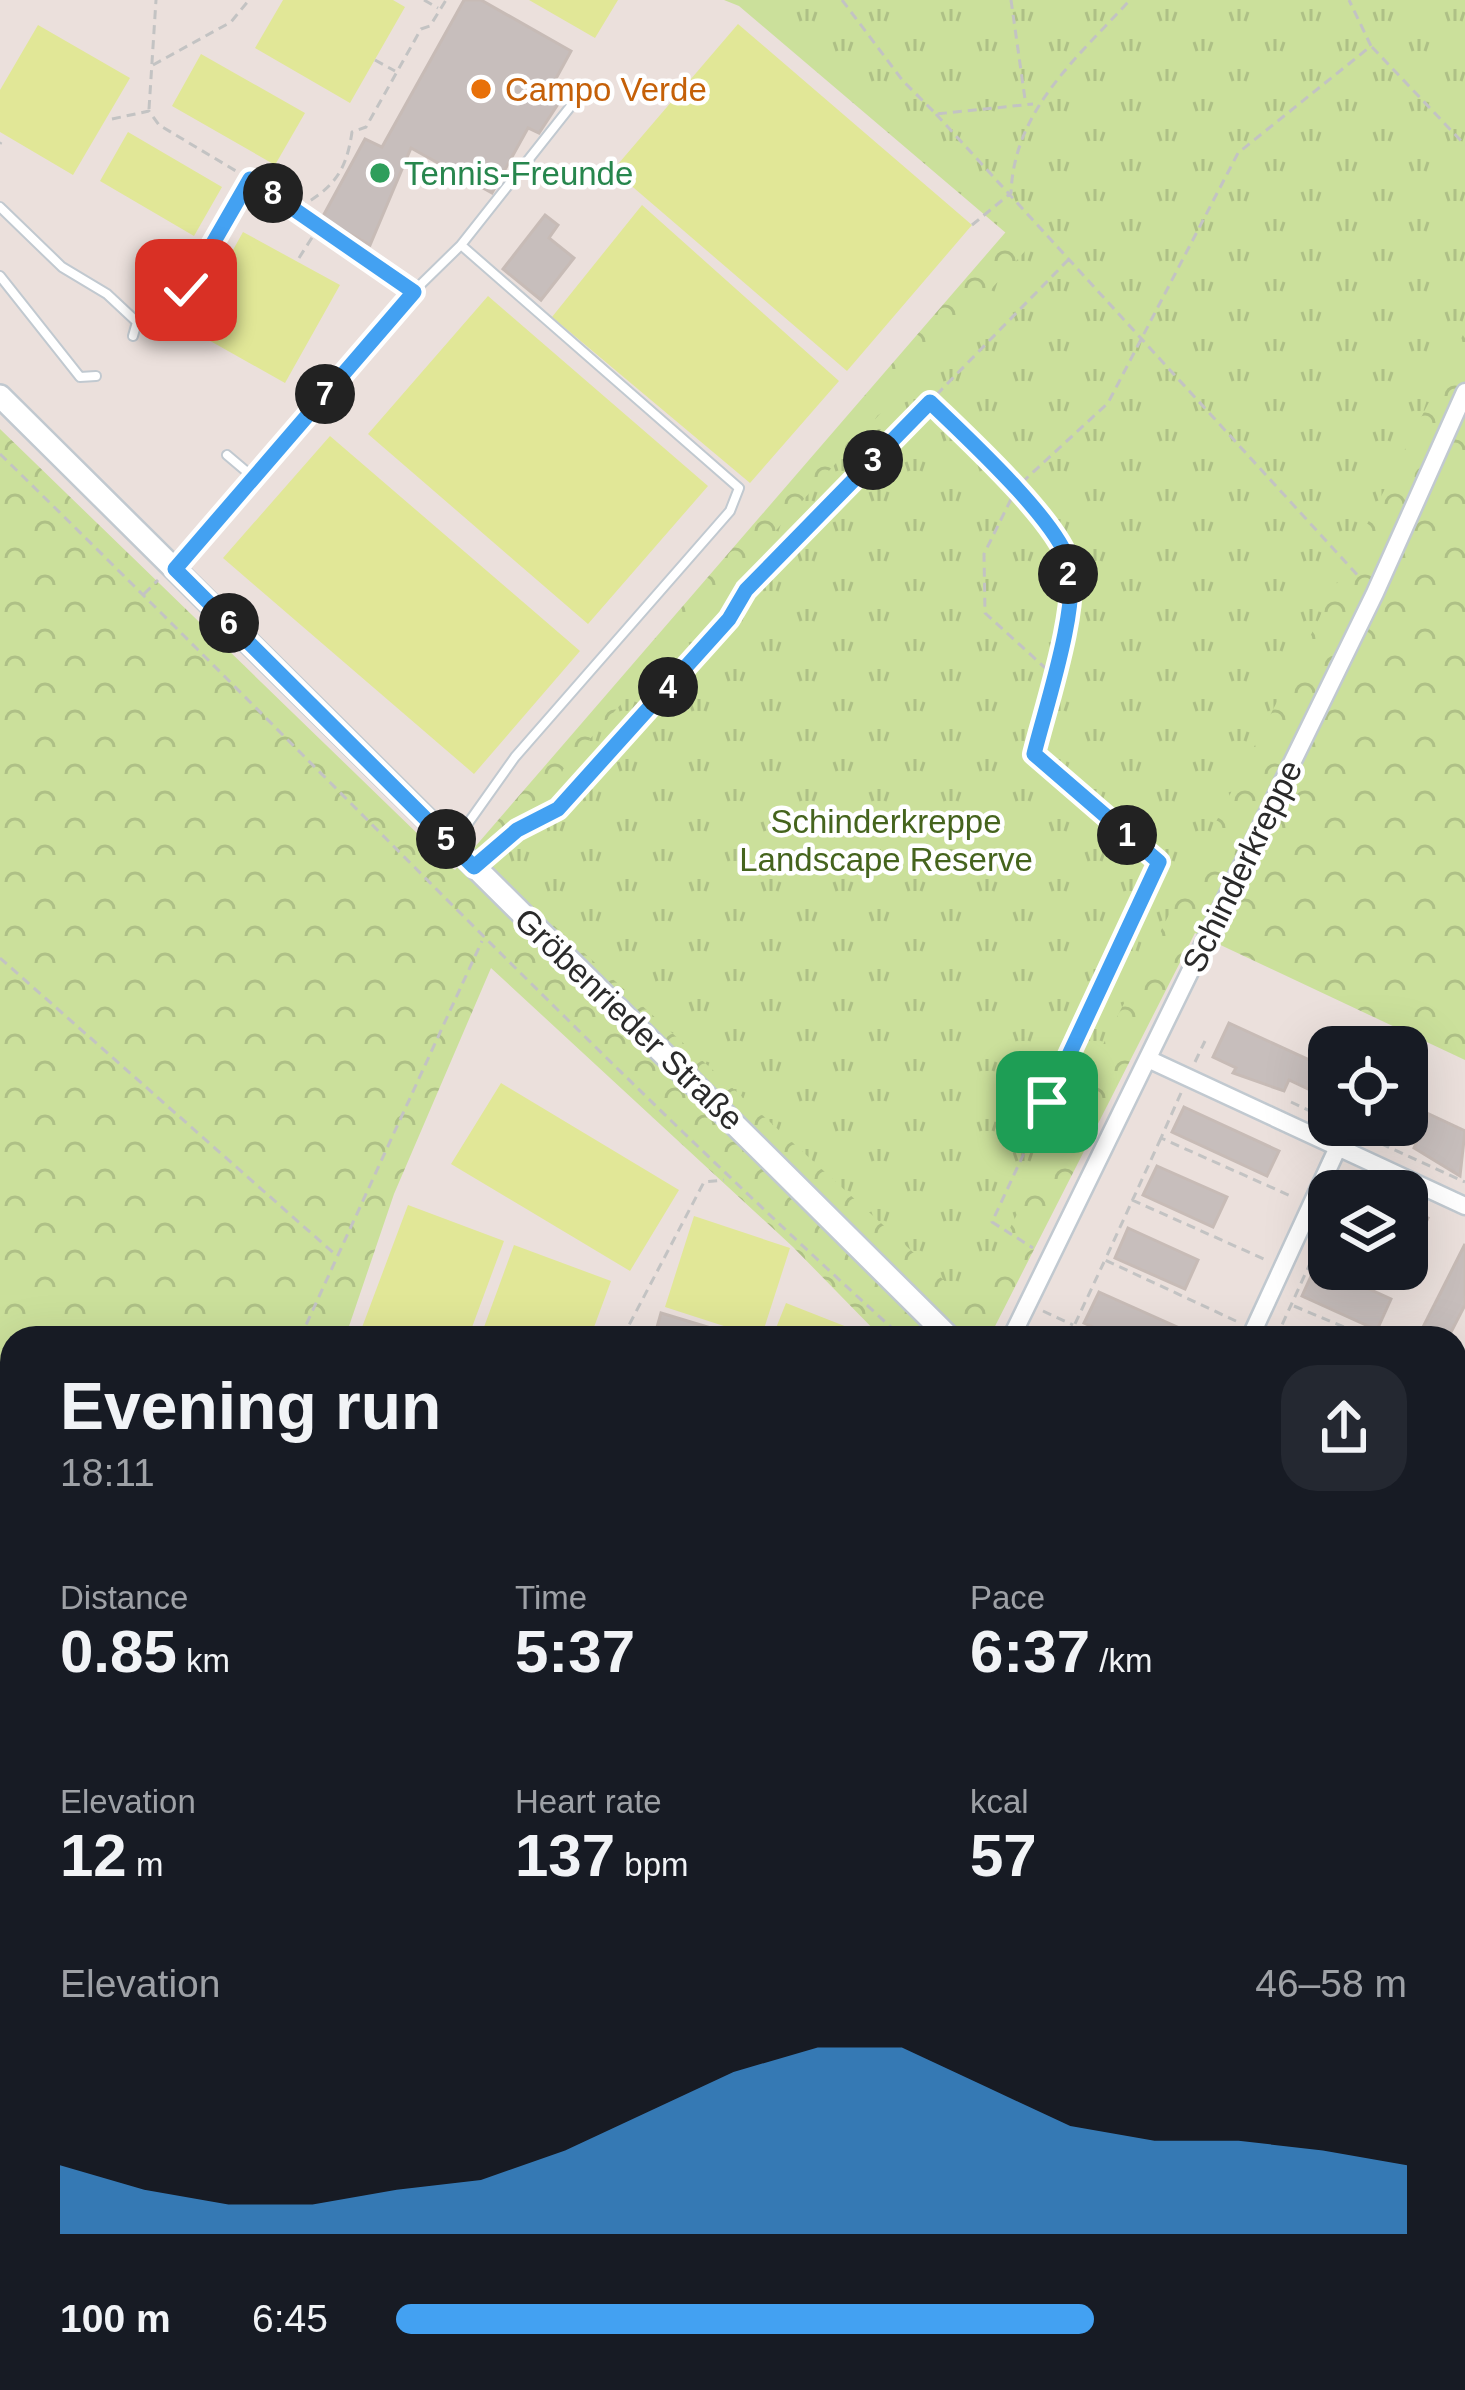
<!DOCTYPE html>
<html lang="en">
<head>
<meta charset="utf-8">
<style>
	:root { --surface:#171b24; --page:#242831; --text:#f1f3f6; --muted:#9ea1a6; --accent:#43a1f2 }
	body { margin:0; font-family:Helvetica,sans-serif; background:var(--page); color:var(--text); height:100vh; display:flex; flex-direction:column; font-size:45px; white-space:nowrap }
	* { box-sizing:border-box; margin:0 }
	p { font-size:39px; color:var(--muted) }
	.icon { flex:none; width:66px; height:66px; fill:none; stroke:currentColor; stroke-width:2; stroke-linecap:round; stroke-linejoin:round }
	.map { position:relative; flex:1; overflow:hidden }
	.side { position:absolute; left:0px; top:1326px; width:1467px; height:1065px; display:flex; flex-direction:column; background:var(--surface); border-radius:36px 36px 0 0; box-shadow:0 12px 48px #0002 }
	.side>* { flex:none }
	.controls { position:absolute; left:1308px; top:1026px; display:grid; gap:24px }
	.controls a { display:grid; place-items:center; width:120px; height:120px; border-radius:24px; background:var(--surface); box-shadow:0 12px 48px #0002; font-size:60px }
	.pin { position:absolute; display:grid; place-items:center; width:102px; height:102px; color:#fff; margin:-51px; border-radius:24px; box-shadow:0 6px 18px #0006 }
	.km { position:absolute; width:60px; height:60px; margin:-30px; border-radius:50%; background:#222; color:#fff; font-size:33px; line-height:60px; text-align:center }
	.round { display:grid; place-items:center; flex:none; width:126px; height:126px; border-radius:36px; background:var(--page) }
	.overview { display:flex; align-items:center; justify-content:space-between; height:204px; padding:0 60px }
	h1 { font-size:66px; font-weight:800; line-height:90px }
	.stats { display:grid; grid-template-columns:repeat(3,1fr); gap:18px; height:204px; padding:12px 60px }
	.stats div { display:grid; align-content:center }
	.stats b { font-size:60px; font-weight:800 }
	.stats small { font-size:33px; font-weight:400 }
	.stats p { font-size:33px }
	.chart { height:336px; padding:24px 60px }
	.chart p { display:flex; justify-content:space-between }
	.chart svg { width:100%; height:216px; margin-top:12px; fill:var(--accent); opacity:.7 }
	ul { padding:0 60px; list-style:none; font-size:39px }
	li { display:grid; grid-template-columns:192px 144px 1fr; align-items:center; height:90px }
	li i { height:30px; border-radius:15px; background:var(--accent) }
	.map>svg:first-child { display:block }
</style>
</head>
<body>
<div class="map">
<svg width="1465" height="2390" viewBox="0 0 1465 2390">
	<defs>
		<pattern id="forest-crowns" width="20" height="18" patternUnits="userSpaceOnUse" patternTransform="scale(3)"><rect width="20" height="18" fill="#cbe09b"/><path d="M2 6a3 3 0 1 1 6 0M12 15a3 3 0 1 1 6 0" fill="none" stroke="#aec086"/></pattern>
		<pattern id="park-tufts" width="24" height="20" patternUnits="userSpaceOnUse" patternTransform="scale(3)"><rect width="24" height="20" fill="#cbe09b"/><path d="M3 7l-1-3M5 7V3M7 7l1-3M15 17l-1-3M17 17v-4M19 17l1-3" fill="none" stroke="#aec086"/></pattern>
	</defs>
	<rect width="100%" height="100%" fill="#ebe0dc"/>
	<path fill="url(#forest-crowns)" d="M 1465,0 L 1465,1060 L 1195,933 L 989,1338 L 882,1338 L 793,1247 L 491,968 L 394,1194 L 345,1338 L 12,1338 L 12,1805 L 0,1799 L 0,429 L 455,870 L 1017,219 Z
		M 1455,2184 L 1465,2189 L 1465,2390 L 1447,2379 L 1455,2379 Z"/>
	<path fill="url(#park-tufts)" d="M 724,0 L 1465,0 L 1465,331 L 971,1305 L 482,860 L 1026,250 L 739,6 Z"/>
	<path fill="#e1e797" d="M 283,0 L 393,0 L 405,7 L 350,103 L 255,48 Z
		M 529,0 L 618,0 L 595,38 Z
		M 738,24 L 972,225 L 847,371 L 613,170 Z
		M 38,25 L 130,78 L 73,175 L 0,132 L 0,90 Z
		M 201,54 L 305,113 L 275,165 L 172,106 Z
		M 128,132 L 222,187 L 194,236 L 100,181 Z
		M 642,205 L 839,381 L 750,483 L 552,317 Z
		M 243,232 L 340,285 L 285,383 L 189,329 Z
		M 488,296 L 708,486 L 588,624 L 368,434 Z
		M 330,436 L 580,651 L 474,774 L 223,558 Z
		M 501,1083 L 679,1190 L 630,1271 L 451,1164 Z
		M 408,1205 L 504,1241 L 468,1338 L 358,1338 Z
		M 694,1216 L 790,1248 L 761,1338 L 665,1307 Z
		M 514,1245 L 611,1281 L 590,1338 L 480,1338 Z
		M 786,1303 L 875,1338 L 772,1338 Z"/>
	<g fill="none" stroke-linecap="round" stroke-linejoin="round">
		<path stroke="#74e9df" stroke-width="6" d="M 0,1548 L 12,1542
			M 0,1799 L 12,1805
			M 1455,2363 L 1465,2371
			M 929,2379 L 943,2390"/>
	</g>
	<path fill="#c7bebc" stroke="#c7bbb6" stroke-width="3" d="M 464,0 L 481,0 L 571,51 L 553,84 L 566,92 L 539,133 L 528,128 L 492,193 L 411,148 L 370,245 L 322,218 L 365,139 L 382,147 Z
		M 545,215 L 558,225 L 549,238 L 574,258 L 541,300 L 503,269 Z
		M 1229,1023 L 1329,1069 L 1329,1099 L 1289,1080 L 1284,1091 L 1233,1073 L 1236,1068 L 1213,1057 Z
		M 1184,1107 L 1279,1151 L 1267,1176 L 1172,1132 Z
		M 1429,1114 L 1465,1131 L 1460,1176 L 1414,1148 Z
		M 1157,1166 L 1227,1197 L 1213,1227 L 1143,1195 Z
		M 1407,1208 L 1428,1218 L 1407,1265 Z
		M 1128,1228 L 1198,1260 L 1185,1289 L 1115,1258 Z
		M 1465,1244 L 1465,1305 L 1448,1338 L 1430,1338 L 1420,1333 Z
		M 1316,1265 L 1391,1299 L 1377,1330 L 1302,1296 Z
		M 1099,1292 L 1202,1338 L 1117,1338 L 1084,1323 Z
		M 661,1313 L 731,1334 L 730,1338 L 654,1338 Z"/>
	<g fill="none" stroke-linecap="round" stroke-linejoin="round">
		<g stroke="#c1c9d0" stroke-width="12">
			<path id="service" d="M 0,207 L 62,267 L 107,294 L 137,322 L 133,336
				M 0,276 L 80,377 L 96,376
				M 227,455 L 253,477
				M 176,568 L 414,291 L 461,245 L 578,97
				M 454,843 L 515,757 L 730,511 L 739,488 L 461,245"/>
		</g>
		<g stroke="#c1c9d0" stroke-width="21">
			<path id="minor" d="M 1148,1059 L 1465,1206
				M 1011,1338 L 1375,593 L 1465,392
				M 1250,1338 L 1338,1147
				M 1455,1396 L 1465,1376
				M 1455,1564 L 1465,1570
				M 0,1837 L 12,1844
				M 0,1965 L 12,1971
				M 0,2377 L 12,2363
				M 602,2379 L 615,2390"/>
		</g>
		<g stroke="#c1c9d0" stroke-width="26">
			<path id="tertiary" d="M 0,396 L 950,1338
				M 1455,2054 L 1463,2078
				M 1455,2170 L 1465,2173"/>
		</g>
		<path stroke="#c3c3c3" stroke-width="3" stroke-dasharray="9 6" stroke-linecap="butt" d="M 424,0 L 438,8
			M 842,0 L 903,81 L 936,114 L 1033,104
			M 1011,0 L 1025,99
			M 1372,47 L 1465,145
			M 375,60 L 395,71
			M 153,65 L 231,22 L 249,0
			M 149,109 L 156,0
			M 936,114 L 1361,579
			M 112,119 L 149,111 L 159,125 L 298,208 L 403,283
			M 0,144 L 1,142
			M 298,208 C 333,188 346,173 352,132 L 366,127 L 421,29 L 430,26 L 446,0
			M 972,225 L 1011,193 C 1014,110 1077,58 1130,0
			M 299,258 L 320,225
			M 152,326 L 186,290 L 250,180
			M 930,402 L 1017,487 L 984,554 L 985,613 L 1053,675 L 1034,754 L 1159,863 L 992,1222 L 1033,1248
			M 0,454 C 302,748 590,1055 903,1338
			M 144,594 L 158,580
			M 1053,673 L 1067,620 L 1068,562 L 1017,487 L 1108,403 L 1238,153 L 1371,46 L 1349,0
			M 489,854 L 517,830 L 558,809 L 729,619 L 746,590 L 1069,259
			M 0,958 L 337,1256
			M 1195,1062 L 1205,1041
			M 1181,1093 L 1161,1138 L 1293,1197
			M 1291,1102 L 1329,1120
			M 1340,1125 L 1465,1182
			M 1161,1138 L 1105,1260 L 1236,1321
			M 1132,1200 L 1264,1259
			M 1407,1256 L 1413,1259
			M 1294,1306 L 1370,1338
			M 1043,1311 L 1073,1325
			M 300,1338 L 482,941
			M 633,1338 L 628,1327 L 704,1182 L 724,1180
			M 1099,1338 L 1074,1326 L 1104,1262
			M 1276,1338 L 1329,1222
			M 0,1495 L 12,1506
			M 1455,2198 L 1465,2201
			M 1455,2340 L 1465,2348
			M 27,2379 L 47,2390
			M 352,2379 L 370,2390
			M 985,2379 L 999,2390
			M 106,2390 L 117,2379
			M 433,2390 L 444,2379"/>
		<use href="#service" stroke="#fff" stroke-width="8"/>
		<use href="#minor" stroke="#fff" stroke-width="16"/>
		<use href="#tertiary" stroke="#fff" stroke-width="21"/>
	</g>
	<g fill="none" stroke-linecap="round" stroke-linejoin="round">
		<g stroke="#fff" stroke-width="24">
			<path id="route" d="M 186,290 L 250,179 L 414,292 L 175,569 L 474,867 L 517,830 L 558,809 L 729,619 L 746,590 L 930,402 C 964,435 1057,520 1069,563 C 1080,605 1045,709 1034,754 L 1159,862 L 1047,1102"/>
		</g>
		<use href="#route" stroke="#43a1f2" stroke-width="15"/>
	</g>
	<circle fill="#e8710a" stroke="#fff" stroke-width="4.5" cx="481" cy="89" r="12"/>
	<circle fill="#2e9e5b" stroke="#fff" stroke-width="4.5" cx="380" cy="173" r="12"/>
	<g text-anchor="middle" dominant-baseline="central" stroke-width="9" stroke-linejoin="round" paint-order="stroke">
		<g font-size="33" fill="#c56008" stroke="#fff" text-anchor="start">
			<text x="505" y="89">Campo Verde</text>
		</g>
		<g font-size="33" fill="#27864d" stroke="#fff" text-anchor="start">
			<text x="404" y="173">Tennis-Freunde</text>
		</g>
		<g font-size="33" fill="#45641d" stroke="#fff">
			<text x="886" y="821">Schinderkreppe<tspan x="886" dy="38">Landscape Reserve</tspan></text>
		</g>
		<g font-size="33" fill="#2a2a2a" stroke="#fff">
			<text transform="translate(1242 866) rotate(-64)">Schinderkreppe</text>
			<text transform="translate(629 1019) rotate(44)">Gröbenrieder Straße</text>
		</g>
	</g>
</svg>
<div class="controls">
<a><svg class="icon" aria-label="locate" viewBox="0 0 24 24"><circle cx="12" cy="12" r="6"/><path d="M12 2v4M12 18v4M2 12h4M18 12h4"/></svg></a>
<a><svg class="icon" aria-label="layers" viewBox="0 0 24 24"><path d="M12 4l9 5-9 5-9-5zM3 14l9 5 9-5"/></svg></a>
</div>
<div class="pin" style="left:1047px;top:1102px;background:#1e9e55"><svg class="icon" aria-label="arrive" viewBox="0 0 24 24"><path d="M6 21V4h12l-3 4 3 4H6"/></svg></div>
<div class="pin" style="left:186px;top:290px;background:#d93025"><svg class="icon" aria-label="check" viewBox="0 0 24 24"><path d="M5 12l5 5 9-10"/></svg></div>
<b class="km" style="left:1127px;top:835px">1</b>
<b class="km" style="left:1068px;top:574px">2</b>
<b class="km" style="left:873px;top:460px">3</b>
<b class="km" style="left:668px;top:687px">4</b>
<b class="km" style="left:446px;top:839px">5</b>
<b class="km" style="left:229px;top:623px">6</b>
<b class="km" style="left:325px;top:394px">7</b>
<b class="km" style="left:273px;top:193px">8</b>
<section class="side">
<div class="overview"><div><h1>Evening run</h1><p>18:11</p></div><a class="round"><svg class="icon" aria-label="share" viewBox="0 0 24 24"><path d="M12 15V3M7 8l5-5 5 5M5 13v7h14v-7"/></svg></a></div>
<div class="stats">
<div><p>Distance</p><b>0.85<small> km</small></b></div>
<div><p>Time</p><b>5:37</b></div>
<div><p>Pace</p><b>6:37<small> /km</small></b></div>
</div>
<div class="stats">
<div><p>Elevation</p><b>12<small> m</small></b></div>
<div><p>Heart rate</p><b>137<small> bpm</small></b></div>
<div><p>kcal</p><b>57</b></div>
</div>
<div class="chart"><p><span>Elevation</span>46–58 m</p>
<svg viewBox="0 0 160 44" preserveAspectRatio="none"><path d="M0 44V30L10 35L20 38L30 38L40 35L50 33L60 27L70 19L80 11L90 6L100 6L110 14L120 22L130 25L140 25L150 27L160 30V44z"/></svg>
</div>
<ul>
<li><b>100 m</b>6:45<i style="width:69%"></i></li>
</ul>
</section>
</div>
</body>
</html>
